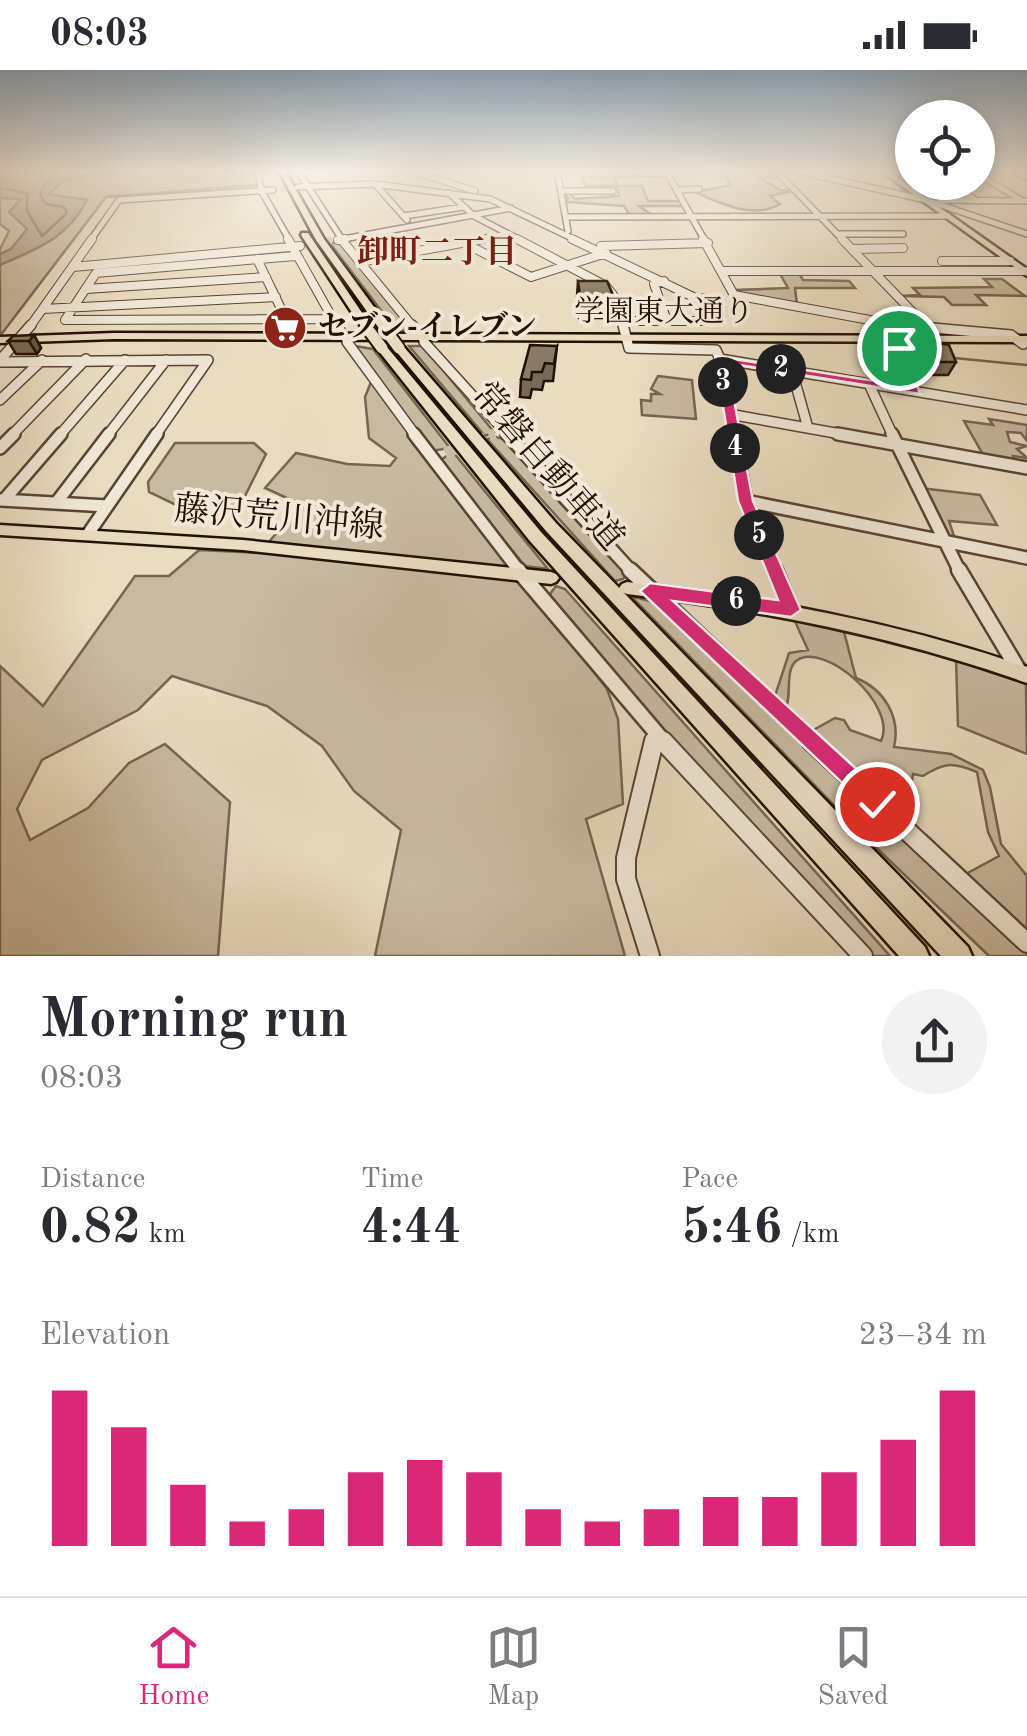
<!DOCTYPE html>
<html lang="en">
<head>
<meta charset="utf-8">
<style>
	:root { --surface:#fff; --page:#f2f2f3; --text:#2b2b33; --muted:#7c7c81; --line:#e1e1e2; --accent:#db2777 }
	body { margin:0; font-family:"Old Standard TT","Noto Serif JP",serif; background:var(--page); color:var(--text); height:100vh; display:flex; flex-direction:column; font-size:38px; white-space:nowrap }
	* { box-sizing:border-box; margin:0 }
	p { font-size:32px; color:var(--muted) }
	.icon { flex:none; width:55px; height:55px; fill:none; stroke:currentColor; stroke-width:2; stroke-linecap:round; stroke-linejoin:round }
	.map { position:relative; height:886px; overflow:hidden }
	.drawer { display:flex; flex-direction:column; background:var(--surface); flex:1 }
	.drawer>* { flex:none }
	.fabs { position:absolute; left:895px; top:30px; display:grid; gap:20px }
	.fabs a { display:grid; place-items:center; width:100px; height:100px; border-radius:50%; background:var(--surface); box-shadow:0 5px 15px #0003; font-size:50px }
	.pin { position:absolute; display:grid; place-items:center; width:85px; height:85px; color:#fff; margin:-42px; border:5px solid #fff; border-radius:50%; box-shadow:0 2px 10px #0007 }
	.km { position:absolute; width:50px; height:50px; margin:-25px; border-radius:50%; background:#222; color:#fff; font-size:28px; line-height:50px; text-align:center }
	.round { display:grid; place-items:center; flex:none; width:105px; height:105px; border-radius:52px; background:var(--page) }
	.head { display:flex; align-items:center; justify-content:space-between; height:170px; padding:0 40px }
	h1 { font-size:55px; font-weight:700; line-height:75px }
	.figures { display:grid; grid-template-columns:repeat(3,1fr); gap:15px; height:170px; padding:10px 40px }
	.figures div { display:grid; align-content:center }
	.figures b { font-size:50px; font-weight:700 }
	.figures small { font-size:28px; font-weight:400 }
	.figures p { font-size:28px }
	.chart { height:280px; padding:20px 40px }
	.chart p { display:flex; justify-content:space-between }
	.chart svg { width:100%; height:180px; margin-top:10px; stroke:var(--accent); stroke-width:6 }
	.status { display:flex; justify-content:space-between; align-items:center; height:70px; padding:0 50px; background:var(--surface); direction:ltr }
	.status svg { height:28px; fill:currentColor }
	.menu { display:flex; justify-content:space-around; align-items:center; height:140px; border-top:2px solid var(--line); background:var(--surface); font-size:28px; color:var(--muted) }
	.menu a { display:grid; justify-items:center; gap:5px }
	.menu .on { color:var(--accent) }
	.map>svg:first-child { display:block }
</style>
</head>
<body>
<div class="status"><b>08:03</b><svg viewBox="0 0 49 12"><path d="M0 12V9h3v3zM5 12V6h3v6zM10 12V3h3v9zM15 12V0h3v12zM26 1h20v11H26zM47 4h2v5h-2z"/></svg></div>
<div class="map">
<svg width="1027" height="886" viewBox="0 0 1027 886">
	<rect width="100%" height="100%" fill="#eadcc1"/>
	<filter id="stains"><feTurbulence type="fractalNoise" baseFrequency=".002" numOctaves="4"/><feColorMatrix values="0 0 0 0 .2 0 0 0 0 .09 0 0 0 0 .02 0 0 0 .5 -.17"/></filter>
	<radialGradient id="worn" r=".72"><stop offset=".6" stop-color="#630" stop-opacity="0"/><stop offset="1" stop-color="#630" stop-opacity=".3"/></radialGradient>
	<path fill="#c8b9a1" stroke="#766552" stroke-width="2.5" d="M 0,101 L 260,101 L 256,115 L 106,127 L 0,266 L 0,179 L 9,161 L 0,154 Z
		M 610,101 L 634,101 L 637,107 L 615,107 L 617,116 L 642,116 L 648,131 L 680,131 L 686,136 L 639,136 L 649,143 L 630,146 L 624,136 L 565,132 L 568,128 L 563,122 L 568,122 L 575,129 L 619,126 L 617,116 L 585,116 L 582,107 L 613,107 Z
		M 722,101 L 775,101 L 781,107 L 760,108 L 780,120 L 793,121 L 770,126 L 780,134 C 755,149 723,135 695,122 L 731,115 Z
		M 330,173 L 341,173 L 410,258 L 398,263 Z
		M 779,202 L 798,202 L 803,210 L 849,211 L 855,218 L 795,218 L 797,235 L 739,225 L 734,220 L 788,218 Z
		M 984,209 L 1002,209 L 1025,226 L 976,225 L 986,235 L 952,235 L 944,227 L 900,226 L 920,225 L 913,218 L 992,217 Z
		M 355,276 L 373,279 L 450,378 L 431,381 Z
		M 409,276 L 423,276 L 494,362 L 485,366 Z
		M 658,306 L 692,310 L 696,349 L 642,345 L 641,330 L 651,331 L 651,324 L 660,324 L 651,319 Z
		M 371,312 L 607,619 L 618,649 L 623,734 L 586,749 L 625,886 L 375,886 L 401,760 L 354,721 L 322,676 L 267,636 L 172,606 L 138,640 L 42,690 L 17,739 L 30,770 L 88,738 L 129,693 L 165,674 L 230,732 L 218,886 L 0,886 L 0,596 L 43,636 L 135,506 L 169,506 L 199,480 L 260,483 L 300,434 L 265,418 L 296,383 L 347,394 L 390,396 L 396,388 L 369,368 L 365,327 Z
		M 989,349 L 1027,355 L 1027,371 L 1021,363 L 1007,362 L 1010,372 L 1027,376 L 1017,379 L 1027,388 L 1013,386 L 1014,393 L 985,388 L 964,351 L 993,355 Z
		M 495,367 L 504,369 L 623,498 L 627,503 L 623,509 L 615,511 L 487,369 Z
		M 175,373 L 254,373 L 266,384 L 240,436 L 176,435 L 149,422 L 148,412 Z
		M 453,382 L 548,499 L 525,496 L 439,391 Z
		M 920,418 L 980,425 L 997,455 L 949,451 L 955,469 L 945,468 Z
		M 556,516 L 565,519 L 890,886 L 872,886 L 648,647 L 555,535 L 550,524 Z
		M 631,526 L 657,533 L 1027,880 L 1027,886 L 989,886 L 862,764 Z
		M 671,531 L 775,626 L 789,583 L 808,580 L 793,547 L 843,558 L 856,608 C 884,619 901,647 894,677 L 951,684 L 983,700 L 990,717 L 1001,774 L 1027,806 L 1027,865 L 964,805 L 999,786 L 988,762 L 977,702 C 953,692 945,692 923,706 L 913,704 L 911,717 L 902,722 L 882,714 L 871,721 L 808,663 L 835,648 L 844,650 L 850,660 L 881,671 C 898,635 824,570 796,591 C 784,601 793,629 784,642 Z
		M 956,589 L 1026,614 L 1027,684 L 958,656 Z"/>
	<path fill="#a79780" stroke="#73614e" stroke-width="2.5" d="M 3,101 L 105,101 L 62,112 L 49,124 L 87,130 C 68,168 37,179 0,195 L 0,184 L 11,179 L 27,159 L 9,142 L 21,129 L 0,128 Z"/>
	<g fill="none" stroke-linecap="round" stroke-linejoin="round">
		<path stroke="#665441" stroke-width="2.5" d="M 0,118 L 27,123 L 27,141 L 42,166 L 67,143 L 64,137 L 46,134 L 40,125 L 44,115 L 63,101"/>
		<path stroke="#73614e" stroke-width="2.5" d="M 954,288 L 1027,295
			M 796,644 L 827,673"/>
		<path stroke="#73614e" stroke-width="4" d="M 824,671 L 893,736
			M 925,765 L 1027,860"/>
		<path stroke="#ccbea4" stroke-width="5" stroke-dasharray="5 2.5" stroke-linecap="butt" d="M 268,102 L 276,101
			M 273,120 L 297,117
			M 327,171 L 334,170"/>
		<path stroke="#ccbea4" stroke-width="8" stroke-dasharray="8 4" stroke-linecap="butt" d="M 300,176 L 334,170"/>
		<path stroke="#ccbea4" stroke-width="9" stroke-dasharray="9 5" stroke-linecap="butt" d="M 489,366 L 495,364"/>
		<path stroke="#ccbea4" stroke-width="11" stroke-dasharray="11 5" stroke-linecap="butt" d="M 445,383 L 495,364"/>
		<g stroke="#564432" stroke-width="8">
			<path id="minor-far5" d="M 264,101 L 258,104 L 262,122 L 290,171
				M 298,101 L 343,171
				M 412,101 L 475,121
				M 557,101 L 568,161
				M 666,101 L 705,171
				M 776,101 L 844,171
				M 797,101 L 926,130 L 1027,164
				M 1014,101 L 1027,108
				M 637,103 L 668,103
				M 978,104 L 1021,130
				M 948,112 L 977,131
				M 375,114 L 407,150
				M 297,117 L 375,114 L 490,129 L 578,171
				M 677,120 L 699,119
				M 561,121 L 613,121
				M 449,123 L 474,146 L 522,171
				M 940,130 L 1027,131
				M 404,146 L 463,137
				M 566,147 L 948,146
				M 837,164 L 903,164
				M 338,170 L 511,138
				M 90,171 L 119,130 L 273,120
				M 470,171 L 508,164"/>
		</g>
		<g stroke="#564432" stroke-width="10">
			<path id="minor-far4" d="M 288,169 L 338,258
				M 341,169 L 414,258
				M 517,169 L 606,216 L 617,230 L 624,258
				M 572,169 L 706,233
				M 703,169 L 734,225 L 913,258
				M 842,169 L 928,258
				M 338,170 L 345,169
				M 462,172 L 531,207 L 606,183
				M 601,176 L 708,173
				M 852,179 L 903,178
				M 257,189 L 286,249
				M 942,191 L 1010,191
				M 359,192 L 483,169
				M 73,197 L 300,176
				M 722,201 L 1024,201
				M 664,211 L 654,214 L 667,251
				M 86,219 L 266,207
				M 43,239 L 276,227
				M 65,250 L 333,249
				M 65,250 L 96,203 L 295,186
				M 622,251 L 709,251 L 704,228
				M 29,258 L 92,169"/>
		</g>
		<g stroke="#564432" stroke-width="12">
			<path id="minor-far3" d="M 337,255 L 343,266
				M 412,255 L 422,267
				M 623,255 L 629,278 L 716,280 L 720,289 L 1027,340
				M 899,255 L 1011,265 L 1023,274
				M 925,255 L 931,261
				M 347,272 L 416,366
				M 424,272 L 509,366
				M 894,272 L 915,321
				M 720,289 L 734,366
				M 0,290 L 31,255
				M 0,292 L 208,290 L 155,366
				M 792,301 L 808,358
				M 869,314 L 893,366
				M 0,330 L 42,290
				M 729,344 L 852,366
				M 11,366 L 86,289
				M 59,366 L 125,290
				M 107,366 L 166,290"/>
		</g>
		<g stroke="#564432" stroke-width="16">
			<path id="minor-far2" d="M 414,364 L 520,502
				M 507,364 L 632,502
				M 734,364 L 746,431 L 776,502
				M 838,364 L 1027,398
				M 892,364 L 960,502
				M 0,378 L 14,364
				M 1,430 L 107,436
				M 4,430 L 61,364
				M 746,431 L 1027,488
				M 56,433 L 109,364
				M 88,464 L 157,364"/>
		</g>
		<g stroke="#564432" stroke-width="19">
			<path id="minor-far1" d="M 518,500 L 665,673
				M 630,500 L 813,673
				M 775,500 L 791,539
				M 959,500 L 1019,601
				M 654,673 L 656,663"/>
		</g>
		<g stroke="#564432" stroke-width="22">
			<path id="minor" d="M 663,671 L 863,886
				M 811,671 L 1027,873
				M 650,886 L 626,809 L 626,788 L 654,671"/>
		</g>
		<g stroke="#241102" stroke-width="5">
			<path id="major" d="M 114,263 L 1027,266 L 1027,272 L 114,269 L 0,273 L 0,267 Z
				M 0,455 L 243,470 L 551,502 L 556,504 L 559,508 L 556,512 L 551,514 L 243,480 L 0,465 Z
				M 627,512 C 764,528 896,552 1027,597 L 1027,613 C 895,566 765,541 627,524 L 622,522 L 619,518 L 622,514 Z"/>
		</g>
		<g stroke="#241102" stroke-width="5">
			<path id="highway" d="M 279,101 L 285,101 L 324,169 L 391,260 L 391,264 L 383,264 L 316,170 Z
				M 881,101 L 888,101 L 1027,199 L 1027,206 Z
				M 302,163 L 308,163 L 375,262 L 374,264 L 366,264 L 301,165 Z
				M 382,275 L 386,276 L 541,462 L 925,877 L 929,886 L 899,886 L 529,470 L 378,280 L 377,278 Z
				M 399,275 L 403,276 L 556,453 L 968,877 L 972,886 L 941,886 L 546,461 L 395,280 L 394,278 Z"/>
		</g>
		<use href="#minor-far5" stroke="#f1e8d7" stroke-width="5"/>
		<use href="#minor-far4" stroke="#f1e8d7" stroke-width="8"/>
		<use href="#minor-far3" stroke="#f1e8d7" stroke-width="9"/>
		<use href="#minor-far2" stroke="#f1e8d7" stroke-width="11"/>
		<use href="#minor-far1" stroke="#f1e8d7" stroke-width="14"/>
		<use href="#minor" stroke="#f1e8d7" stroke-width="18"/>
		<use href="#major" fill="#eadcc1" fill-rule="evenodd"/>
		<use href="#highway" fill="#eadcc1" fill-rule="evenodd"/>
		<g stroke="#241102" stroke-width="15" stroke-linecap="butt">
			<path id="highway-bridge" d="M 370,262 L 382,278
				M 387,262 L 399,278"/>
		</g>
		<use href="#highway-bridge" stroke="#eadcc1" stroke-width="11"/>
	</g>
	<path fill="#786a57" stroke="#241102" stroke-width="2.5" d="M 578,211 L 616,232 L 614,248 L 579,248 L 577,227 Z
		M 34,265 L 41,278 L 37,284 L 16,284 L 8,271 Z
		M 876,266 L 904,281 L 897,294 L 873,291 L 870,279 Z
		M 928,271 L 956,292 L 948,305 L 931,305 L 924,298 L 921,284 Z
		M 557,276 L 553,311 L 544,311 L 542,320 L 532,319 L 530,328 L 520,327 L 521,309 Z"/>
	<path fill="#615647" stroke="#241102" stroke-width="2.5" d="M 34,265 L 41,278 L 37,284 L 29,271 Z"/>
	<path fill="#8b7b65" stroke="#241102" stroke-width="2.5" d="M 578,211 L 607,211 L 616,232 L 581,232 Z
		M 34,265 L 29,271 L 8,271 L 13,266 Z
		M 876,266 L 894,268 L 904,281 L 879,278 Z
		M 928,271 L 949,275 L 956,292 L 938,292 L 931,285 Z
		M 530,275 L 557,276 L 554,294 L 545,293 L 542,302 L 532,302 L 531,310 L 521,309 Z"/>
	<linearGradient id="sky" x2="0" y2="1"><stop stop-color="#8ea8be"/><stop offset="0.45" stop-color="#f6efe3"/><stop offset="1" stop-color="#f6efe3" stop-opacity="0"/></linearGradient>
	<rect width="1027" height="225" fill="url(#sky)"/>
	<path fill="#db2777" stroke="#fff" stroke-width="2.5" d="M 899,274 L 905,278 L 920,324 L 727,293 L 753,431 L 801,540 L 791,547 L 673,531 L 886,726 L 889,734 L 886,742 L 877,746 L 640,521 L 650,513 L 778,530 L 738,431 L 715,286 L 907,316 L 893,278 Z"/>
	<defs>
		<g id="supermarket-disc" transform="scale(2.25)"><circle r="9.5" fill="#8f2418" stroke="#f1e8d7"/><path d="M-6-5.5h2.5l.6 2H6L4.5 2H-2.5L-4.4-4H-6ZM-1.5 3.2a1.3 1.3 0 1 0 .1 0ZM3 3.2a1.3 1.3 0 1 0 .1 0Z" fill="#fff"/></g>
	</defs>
	<g fill-rule="evenodd">
		<use href="#supermarket-disc" x="285" y="258"/>
	</g>
	<g text-anchor="middle" dominant-baseline="central" stroke-width="8" stroke-linejoin="round" paint-order="stroke">
		<g font-size="30" fill="#241102" stroke="#f1e8d7">
			<text x="664" y="243">学園東大通り</text>
		</g>
		<g font-size="30" font-weight="bold" fill="#241102" stroke="#f1e8d7" text-anchor="start">
			<text x="318" y="258">セブン-イレブン</text>
		</g>
		<g font-size="32" font-weight="bold" fill="#7a1f14" stroke="#f1e8d7">
			<text x="437" y="184">卸町二丁目</text>
		</g>
		<g font-size="35" fill="#241102" stroke="#f1e8d7">
			<text transform="translate(547 397) rotate(49)">常磐自動車道</text>
			<text transform="translate(279 449) rotate(5)">藤沢荒川沖線</text>
		</g>
	</g>
	<rect width="100%" height="100%" filter="url(#stains)"/>
	<rect width="100%" height="100%" fill="url(#worn)"/>
</svg>
<div class="fabs">
<a><svg class="icon" aria-label="locate" viewBox="0 0 24 24"><circle cx="12" cy="12" r="6"/><path d="M12 2v4M12 18v4M2 12h4M18 12h4"/></svg></a>
</div>
<div class="pin" style="left:899px;top:278px;background:#1e9e55"><svg class="icon" aria-label="arrive" viewBox="0 0 24 24"><path d="M6 21V4h12l-3 4 3 4H6"/></svg></div>
<div class="pin" style="left:877px;top:734px;background:#d93025"><svg class="icon" aria-label="check" viewBox="0 0 24 24"><path d="M5 12l5 5 9-10"/></svg></div>
<b class="km" style="left:781px;top:299px">2</b>
<b class="km" style="left:723px;top:312px">3</b>
<b class="km" style="left:735px;top:378px">4</b>
<b class="km" style="left:759px;top:465px">5</b>
<b class="km" style="left:736px;top:531px">6</b>
</div>
<section class="drawer">
<div class="head"><div><h1>Morning run</h1><p>08:03</p></div><a class="round"><svg class="icon" aria-label="share" viewBox="0 0 24 24"><path d="M12 15V3M7 8l5-5 5 5M5 13v7h14v-7"/></svg></a></div>
<div class="figures">
<div><p>Distance</p><b>0.82<small> km</small></b></div>
<div><p>Time</p><b>4:44</b></div>
<div><p>Pace</p><b>5:46<small> /km</small></b></div>
</div>
<div class="chart"><p><span>Elevation</span>23–34 m</p>
<svg viewBox="0 0 160 44" preserveAspectRatio="none"><path d="M5 44V6M15 44V15M25 44V29M35 44V38M45 44V35M55 44V26M65 44V23M75 44V26M85 44V35M95 44V38M105 44V35M115 44V32M125 44V32M135 44V26M145 44V18M155 44V6"/></svg>
</div>
</section>
<nav class="menu">
<a class="on"><svg class="icon" aria-label="home" viewBox="0 0 24 24"><path d="M3 11l9-7 9 7M6 9v11h12V9"/></svg>Home</a>
<a><svg class="icon" aria-label="map" viewBox="0 0 24 24"><path d="M3 6l6-2 6 2 6-2v14l-6 2-6-2-6 2zM9 4v14M15 6v14"/></svg>Map</a>
<a><svg class="icon" aria-label="saved" viewBox="0 0 24 24"><path d="M7 4h10v16l-5-4-5 4z"/></svg>Saved</a>
</nav>
</body>
</html>
